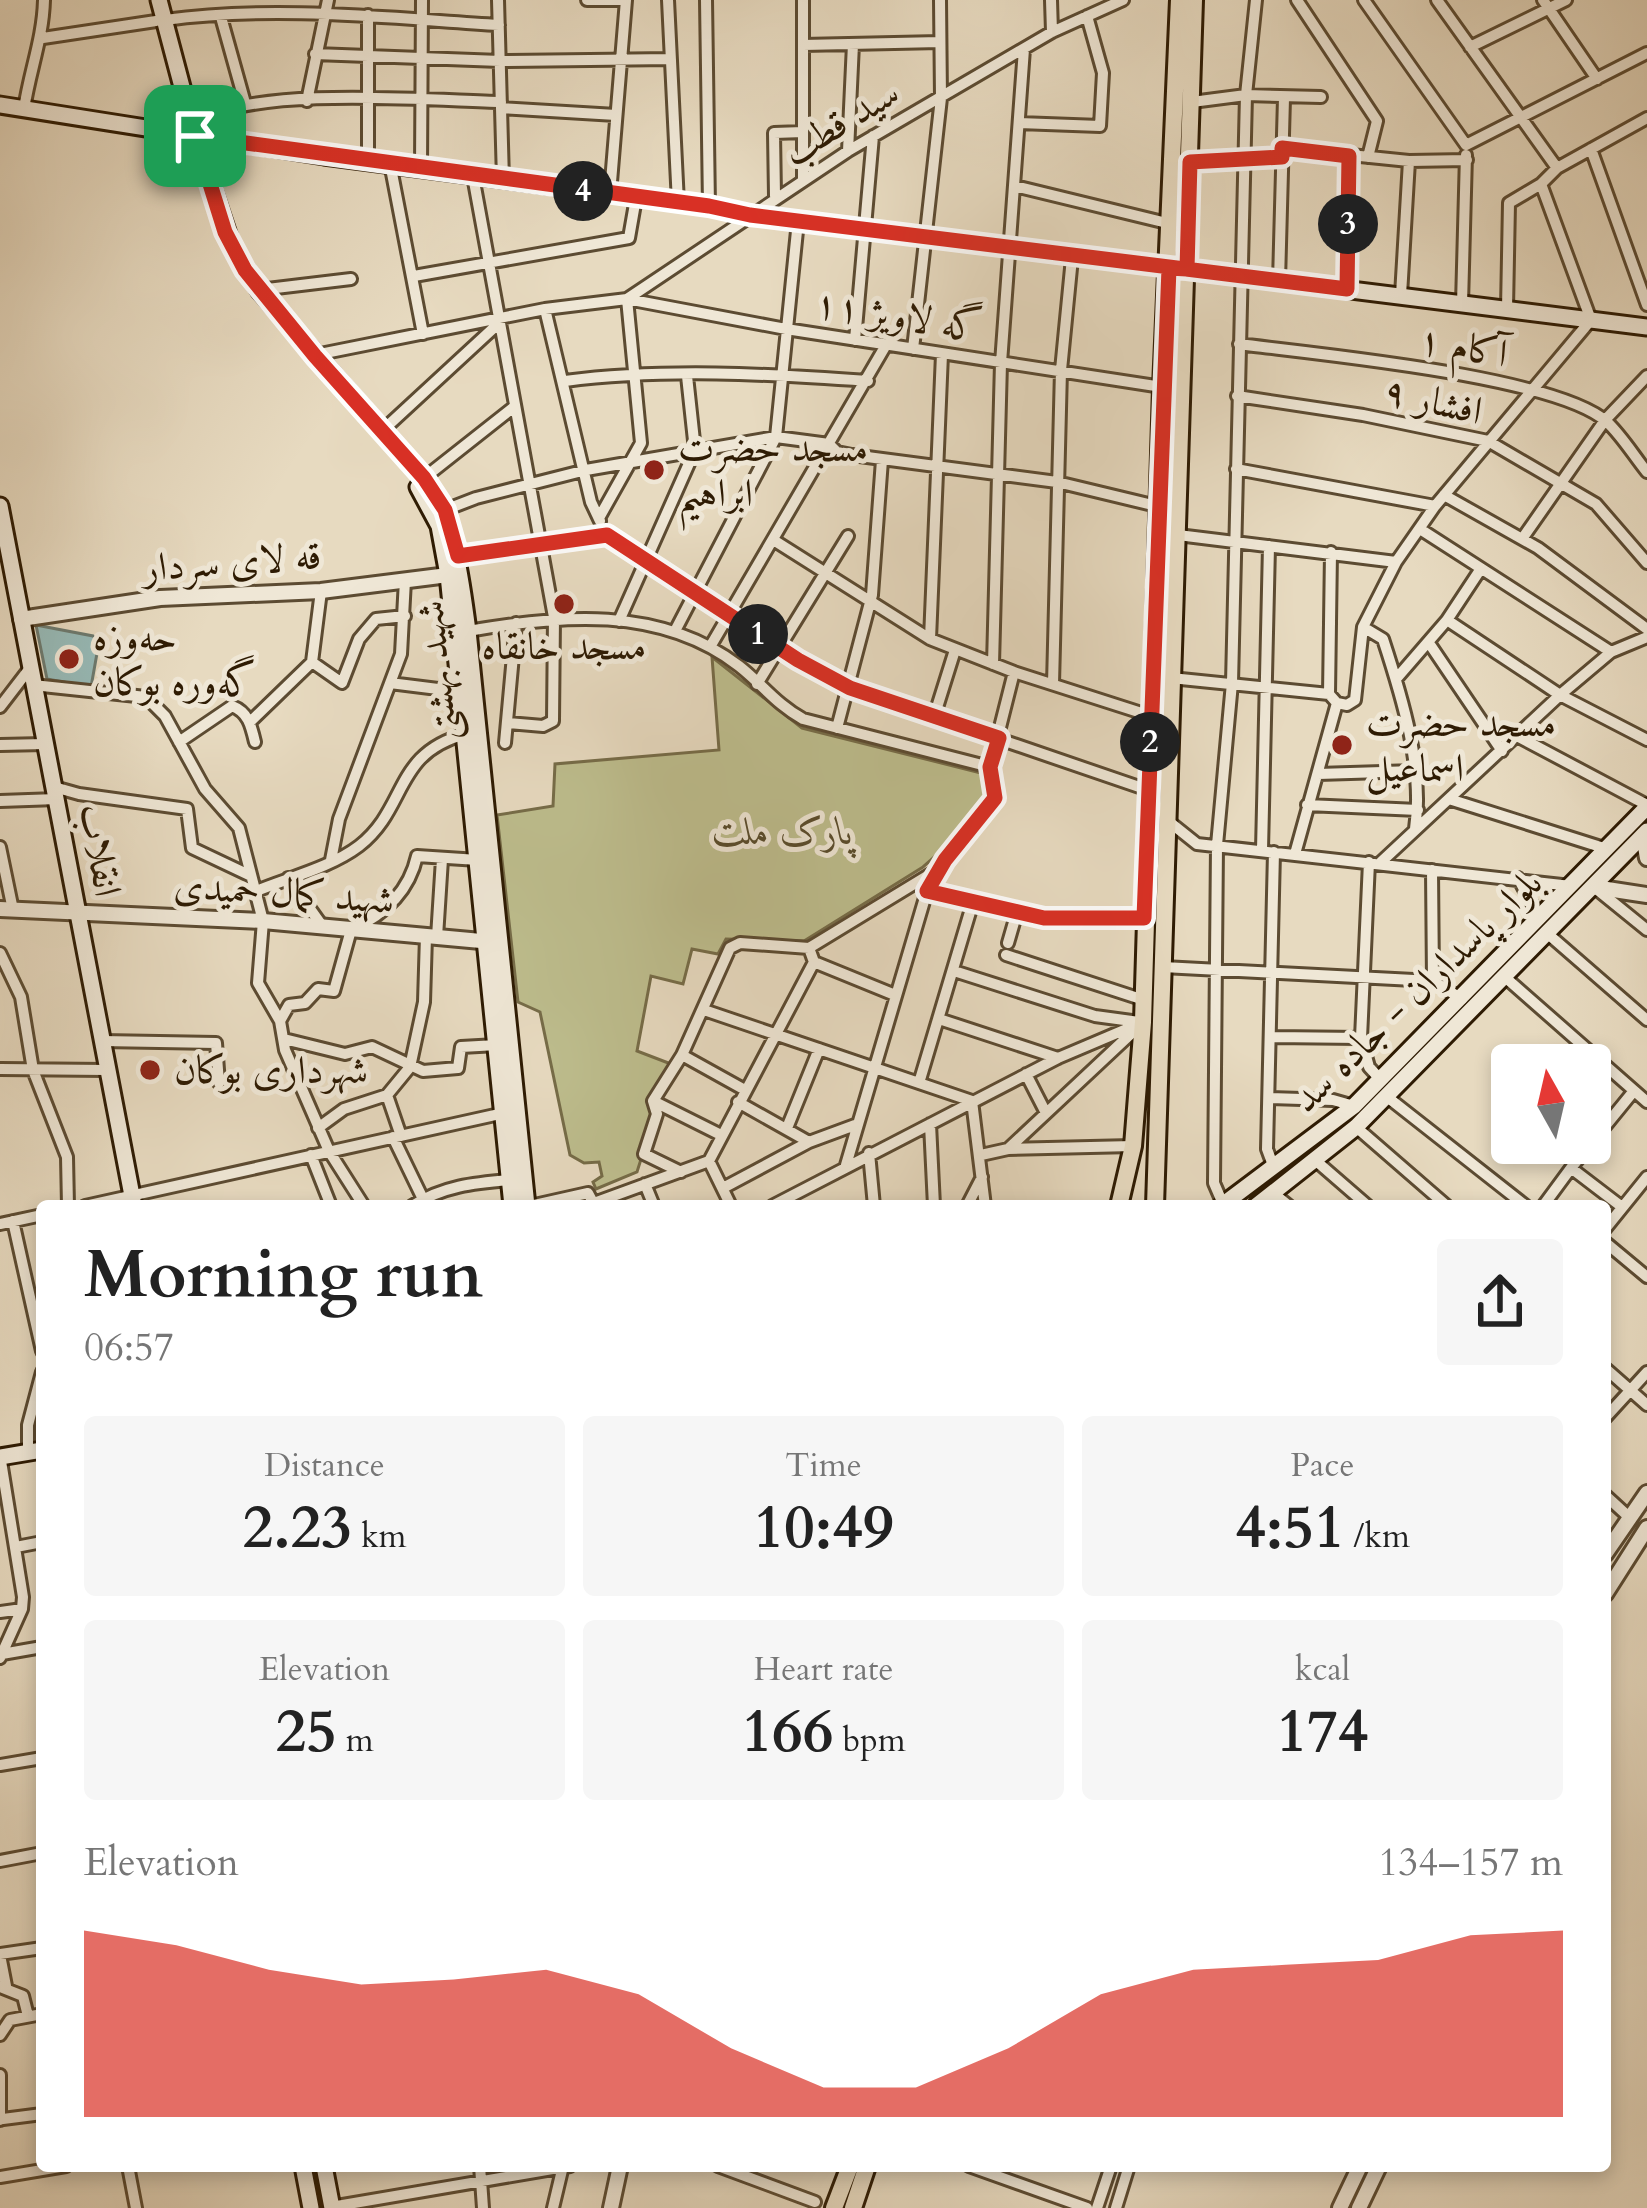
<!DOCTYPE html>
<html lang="en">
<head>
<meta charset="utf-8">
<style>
	:root { --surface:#fff; --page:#f6f6f6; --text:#222; --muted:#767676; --accent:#d93025 }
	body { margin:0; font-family:Cardo,Amiri,serif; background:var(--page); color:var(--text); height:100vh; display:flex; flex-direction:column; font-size:45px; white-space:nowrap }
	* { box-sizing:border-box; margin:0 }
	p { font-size:39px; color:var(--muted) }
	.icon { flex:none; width:66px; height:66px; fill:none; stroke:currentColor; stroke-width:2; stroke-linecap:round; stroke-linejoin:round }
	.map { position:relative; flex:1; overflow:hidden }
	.drawer { position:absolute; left:36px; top:1200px; width:1575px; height:972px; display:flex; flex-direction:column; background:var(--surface); border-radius:12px; box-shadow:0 6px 18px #0003 }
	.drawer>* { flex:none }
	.needle { width:78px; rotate:352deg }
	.controls { position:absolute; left:1491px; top:1044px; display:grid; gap:24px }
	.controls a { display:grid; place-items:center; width:120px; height:120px; border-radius:12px; background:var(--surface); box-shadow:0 6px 18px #0003; font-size:60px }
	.pin { position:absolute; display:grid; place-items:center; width:102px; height:102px; color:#fff; margin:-51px; border-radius:24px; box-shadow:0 6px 18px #0006 }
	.km { position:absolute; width:60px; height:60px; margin:-30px; border-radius:50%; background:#222; color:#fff; font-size:33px; line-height:60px; text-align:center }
	.round { display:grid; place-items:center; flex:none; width:126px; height:126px; border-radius:12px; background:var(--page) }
	.summary { display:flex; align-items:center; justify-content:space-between; height:204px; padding:0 48px }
	h1 { font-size:66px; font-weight:800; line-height:90px }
	.figures { display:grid; grid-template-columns:repeat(3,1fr); gap:18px; height:204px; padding:12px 48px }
	.figures div { display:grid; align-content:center; border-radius:12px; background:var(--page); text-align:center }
	.figures b { font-size:60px; font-weight:800 }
	.figures small { font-size:33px; font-weight:400 }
	.figures p { font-size:33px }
	.chart { height:336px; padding:24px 48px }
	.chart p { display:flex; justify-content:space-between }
	.chart svg { width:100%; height:216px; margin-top:12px; fill:var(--accent); opacity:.7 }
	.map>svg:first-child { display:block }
</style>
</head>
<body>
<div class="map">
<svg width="1647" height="2208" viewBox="0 0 1647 2208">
	<rect width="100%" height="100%" fill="#e7dac0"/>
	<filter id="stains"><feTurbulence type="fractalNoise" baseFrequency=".00167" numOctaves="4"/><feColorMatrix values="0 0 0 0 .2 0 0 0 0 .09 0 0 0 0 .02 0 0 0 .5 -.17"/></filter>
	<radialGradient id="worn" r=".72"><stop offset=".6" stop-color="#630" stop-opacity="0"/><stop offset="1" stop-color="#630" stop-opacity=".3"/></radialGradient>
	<path fill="#bdbd8d" stroke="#766c48" stroke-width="3" d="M 712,657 L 802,728 L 981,773 L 986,801 L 964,831 L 923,867 L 804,941 L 726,939 L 718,954 L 692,949 L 683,984 L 651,976 L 637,1051 L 671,1064 L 637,1172 L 596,1189 L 593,1182 L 602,1176 L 599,1162 L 584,1163 L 570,1155 L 540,1012 L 518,1002 L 497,815 L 553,806 L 555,764 L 719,750 Z"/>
	<path fill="#97bab7" stroke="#6d7a6f" stroke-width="3" d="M 36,625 L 93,636 L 99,642 L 91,687 L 47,679 Z"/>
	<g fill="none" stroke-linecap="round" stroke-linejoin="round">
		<g stroke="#5c4b32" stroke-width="16">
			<path id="minor" d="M 498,0 L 503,180
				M 587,0 L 626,0
				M 668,0 L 678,203
				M 706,0 L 709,206
				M 1051,0 L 1052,32
				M 1297,0 L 1377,121 L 1368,157
				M 1364,0 L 1466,145
				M 1437,0 L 1557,168
				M 1543,0 L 1597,79
				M 368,15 L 368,161
				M 221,17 L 245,103
				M 165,20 C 275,5 387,18 499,25
				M 43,38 L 156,21
				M 803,45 L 940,42
				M 1470,47 L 1566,0
				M 315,54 L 500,61 L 671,59
				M 307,101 L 328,0
				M 1192,102 L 1246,95 L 1321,97
				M 227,107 L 237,143
				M 501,108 L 616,115
				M 24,109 C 30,70 43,38 44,0
				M 1019,123 L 1100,126 L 1103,73 L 1087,16
				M 196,132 L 196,121 C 260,86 424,100 501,102
				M 1466,145 L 1647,53
				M 1282,148 L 1409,161 L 1467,160
				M 1591,149 L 1647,305
				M 848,151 L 853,44
				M 1190,162 L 1281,157
				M 390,163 L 423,334
				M 421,168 L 422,0
				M 473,176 L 554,617 L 553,721 L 543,726 L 508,723
				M 803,178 L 803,0
				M 1015,186 L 1171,224
				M 610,194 L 626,0
				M 775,196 L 774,133 L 803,132
				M 414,276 L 629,238 L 636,198
				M 1279,281 L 1284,98
				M 1347,289 L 1349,156
				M 259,290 L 351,279
				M 1401,295 L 1409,161
				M 1462,304 L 1466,155
				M 545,309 L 591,502 L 600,521
				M 1507,309 L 1509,203 L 1541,184 L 1557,168 L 1647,118
				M 855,340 L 873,136
				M 1239,344 C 1316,354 1556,376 1607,422 C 1622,436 1634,456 1647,472
				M 913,349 L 941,98 L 940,0
				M 315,355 L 545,309 L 627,299 L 848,151 L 1052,32 L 1123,0
				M 565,381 C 665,368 768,374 868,381
				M 1237,396 L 1363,415 L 1488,441 L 1596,504 L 1647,563
				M 382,431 L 499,323
				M 1236,469 L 1435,506
				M 424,478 L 514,407
				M 1444,495 L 1538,548 L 1647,629
				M 445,510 L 476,498 L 586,470 L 776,437 L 829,444 L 837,452 L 852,455 L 1057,482 L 1161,507
				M 599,518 L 641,443 L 627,299 L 786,329 L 1162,387
				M 1420,529 L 1611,652
				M 607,535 L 798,660 L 850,688 L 1148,790
				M 1178,535 L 1396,562
				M 1522,539 L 1605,420 L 1647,376
				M 775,541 L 930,639 L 1014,672 L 1151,716
				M 458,556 L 607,535
				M 321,591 L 312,662 L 342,683 L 359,639 L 376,619 L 405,616
				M 1447,620 L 1560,695 L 1647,740
				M 619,621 L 695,450 L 687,376
				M 1363,627 L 1383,639 C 1402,697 1424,768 1415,829
				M 468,631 C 559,615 660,605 739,666 C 762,684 777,705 803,719 L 990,767 L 995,798 L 937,870 L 809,948 L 740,943 L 730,948 L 682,1055 L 653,1101 L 657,1114 L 644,1154 L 681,1172
				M 675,631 L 776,437 L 798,221
				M 930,639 L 942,354
				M 1429,643 L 1502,751
				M 710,647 L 886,345
				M 993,664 L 1001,363 L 1024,49
				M 1171,678 L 1329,694
				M 1396,679 L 1447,620 L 1480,570
				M 390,683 L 462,692
				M 757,684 L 848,536
				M 1053,684 L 1061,370 L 1072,258
				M 33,685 L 146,697 L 165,716 L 205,789 L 239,828 L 263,921 L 258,983 L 280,1021 L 285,1050 L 329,1151 L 364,1206
				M 1329,694 L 1337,703 L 1347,705 L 1355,700 L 1363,627 L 1396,562 L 1435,506 L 1591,320 L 1541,184
				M 1329,694 L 1331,552
				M 0,707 L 30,668
				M 934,717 L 955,650
				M 250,722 L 312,662
				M 837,728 L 872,595 L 882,460
				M 1517,736 L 1647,805
				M 179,742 L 232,706 C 248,712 251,725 255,742
				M 505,743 L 516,623
				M 0,745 L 45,744
				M 990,767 L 1014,672
				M 1318,774 L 1415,771
				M 54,787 L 79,794 L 187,809 L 192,848 L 249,875
				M 1449,799 L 1607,849
				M 0,801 L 57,799
				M 1307,805 L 1418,810
				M 1167,820 L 1197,844 L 1571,886
				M 0,847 L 13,910
				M 1262,850 L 1269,546
				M 1274,852 L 1267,1149 L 1274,1168
				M 1295,854 L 1337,703
				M 331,860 L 339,819 L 401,654 L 405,580
				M 1369,862 L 1361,1038 L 1369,1067 L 1380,1079
				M 1381,862 L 1560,695 L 1611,652 L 1647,637
				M 1432,870 L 1433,981
				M 288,878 L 323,927
				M 1518,878 L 1540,919
				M 1594,887 L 1647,930
				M 927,891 L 1044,918 L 1144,918
				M 254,892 C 287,878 330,868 359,846 C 408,808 393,753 466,734
				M 1548,934 L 1647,1020
				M 437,937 L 442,859
				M 1008,943 L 1017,912
				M 0,953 L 21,997 L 33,1070 L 67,1157 L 68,1206
				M 1006,955 L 1144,1000
				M 814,962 L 895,995
				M 1163,967 L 1433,981 L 1462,999
				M 954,971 L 1095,1016 L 1139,1022
				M 1506,978 L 1647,1102
				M 704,1010 L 972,1101 L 985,1206
				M 939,1019 L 1058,1058
				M 280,1021 L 289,1005 L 305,1003 L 318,989 L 334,991 L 351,930 C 384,915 409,892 417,856 L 478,860
				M 1272,1037 L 1361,1038
				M 284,1039 L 345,1054 L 372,1047 L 423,1071 L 458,1068 L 461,1047 L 497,1045
				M 102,1041 L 216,1043 L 219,1083
				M 682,1055 L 745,1090
				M 0,1069 L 107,1070
				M 1026,1074 L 1046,1113
				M 919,1083 L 973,902
				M 387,1095 L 401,1136
				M 1386,1096 L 1526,1206
				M 1269,1098 L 1333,1100 L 1354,1106
				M 653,1101 L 721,1135
				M 738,1102 L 809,1142
				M 930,1124 L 934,1206
				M 1356,1127 L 1447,1206
				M 318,1128 L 344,1109 L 387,1095 L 410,1067 L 424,1002 L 426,936
				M 787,1128 L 819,1049
				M 393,1137 L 423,1199
				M 1008,1149 L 1136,1029
				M 869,1153 L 874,1206
				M 311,1155 L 331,1206
				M 981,1155 L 1008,1149 L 1133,1146
				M 1315,1160 L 1368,1206
				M 709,1161 L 731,1206
				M 846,1165 L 927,891 L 937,870
				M 1571,1168 L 1633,1092
				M 645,1184 L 654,1206
				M 723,1188 L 809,1142 L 855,1125
				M 1273,1193 L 1289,1206
				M 594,1203 L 709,1161 L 814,962 L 809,948
				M 1223,1204 L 1214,1183 L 1217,845 L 1232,683 L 1246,95 L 1256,0
				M 85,1206 L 504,1113
				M 412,1206 C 443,1186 474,1183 509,1180
				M 530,1206 L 588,1193 L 595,1206
				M 772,1206 L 1058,1058 L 1143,1022
				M 967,1206 L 982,1177
				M 1543,1206 L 1571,1168 L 1622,1207
				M 13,1221 L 42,1351
				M 0,1224 L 42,1215
				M 1605,1229 L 1647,1177
				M 1605,1242 L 1647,1277
				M 1605,1368 L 1647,1405
				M 1605,1418 L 1647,1372
				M 28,1453 L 28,1425 L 42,1372
				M 0,1455 L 23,1597 L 22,1609 L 0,1658
				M 1605,1495 L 1629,1517
				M 16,1547 L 42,1542
				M 0,1612 L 22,1609
				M 2,1654 L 42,1647
				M 0,1765 L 42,1758
				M 0,1861 L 42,1853
				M 0,1954 L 42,1948
				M 0,1955 L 6,1986
				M 0,1987 L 23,1996 L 28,2016
				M 0,2035 L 10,2020 L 42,2014
				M 0,2075 L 0,2120
				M 3,2119 L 42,2114
				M 128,2166 L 136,2208
				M 480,2166 L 483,2208
				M 718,2166 L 815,2202
				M 969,2166 L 1087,2208
				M 0,2177 L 66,2166
				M 331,2207 L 570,2166
				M 553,2208 L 563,2166
				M 1097,2208 L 1111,2166
				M 1116,2208 L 1129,2166"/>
		</g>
		<g stroke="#5c4b32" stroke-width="20">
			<path id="tertiary" d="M 21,619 L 160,598 L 321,591 L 448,575
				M 1643,835 L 1647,858
				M 1594,887 L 1647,895
				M 0,909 L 263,921 L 492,942
				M 1605,1554 L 1647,1493
				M 1605,1594 L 1647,1528
				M 611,2208 L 620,2166
				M 1340,2208 L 1360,2166
				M 1359,2208 L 1379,2166"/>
		</g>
		<g stroke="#2e1b03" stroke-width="21">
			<path id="secondary" d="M 159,0 L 195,136 L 233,249 L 259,290 L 424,478 C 456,528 460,573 468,631 L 527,1206
				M 0,105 L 324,156 L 709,206 L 750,215 L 1647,327
				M 418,487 L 439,526 L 448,575 L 512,1206
				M 0,506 L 134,1206
				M 1221,1206 L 1354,1106 L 1647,807
				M 1256,1206 L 1356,1127 L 1647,831
				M 0,1457 L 42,1450
				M 303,2166 L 311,2208
				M 324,2166 L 332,2208"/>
		</g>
		<g stroke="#2e1b03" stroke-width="22">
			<path id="primary" d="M 1119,1206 L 1133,1146 L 1143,1022 L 1162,387 L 1179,0
				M 1155,1206 L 1194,0
				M 834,2208 L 850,2166
				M 853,2208 L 867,2166"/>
		</g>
		<use href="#minor" stroke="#efe7d6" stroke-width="10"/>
		<use href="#tertiary" stroke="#efe7d6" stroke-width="14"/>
		<use href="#secondary" stroke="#efe7d6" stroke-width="15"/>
		<use href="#primary" stroke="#e7dac0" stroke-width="16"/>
	</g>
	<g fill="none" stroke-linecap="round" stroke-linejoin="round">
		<g stroke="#fff" stroke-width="24">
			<path id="route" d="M 195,136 L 225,232 L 245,270 L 315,356 L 424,478 L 445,510 L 458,556 L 607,535 L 798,660 L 850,688 L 999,738 L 990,767 L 995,798 L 945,860 L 927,891 L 1044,918 L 1144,918 L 1169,268 L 1187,269 L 1190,162 L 1282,157 L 1282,148 L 1349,156 L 1347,289 C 1148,265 949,241 750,215 L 709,206 L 195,136"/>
		</g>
		<use href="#route" stroke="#d93025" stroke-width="15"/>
	</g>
	<g fill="#8f2418" stroke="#efe7d6" stroke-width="4.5">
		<circle cx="654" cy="470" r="12"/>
		<circle cx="564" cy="604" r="12"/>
		<circle cx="69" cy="659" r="12"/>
		<circle cx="1342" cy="745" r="12"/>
		<circle cx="150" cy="1070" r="12"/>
	</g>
	<g text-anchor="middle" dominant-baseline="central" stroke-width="10" stroke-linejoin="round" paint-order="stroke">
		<g font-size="39" fill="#2e1b03" stroke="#efe7d6">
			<text transform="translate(841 122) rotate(-31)">سید قطب</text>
			<text transform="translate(898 316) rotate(9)">گه لاویژ ۱۱</text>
			<text transform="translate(1463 347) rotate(10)">آکام ۱</text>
			<text transform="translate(1433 401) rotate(13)">افشار ۹</text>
			<text transform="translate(232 562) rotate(-4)">قه لای سردار</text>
			<text transform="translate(437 671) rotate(-96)">شهید بهشتی</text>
			<text transform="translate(100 850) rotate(80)">انقلاب</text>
			<text transform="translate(284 893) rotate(4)">شهید کمال حمیدی</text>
			<text transform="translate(1417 991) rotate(-44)">بلوار پاسداران - جاده سد</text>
		</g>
		<g font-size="39" fill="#2e1b03" stroke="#efe7d6" text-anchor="start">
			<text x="678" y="448">مسجد حضرت<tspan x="678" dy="45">ابراهیم</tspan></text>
			<text x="93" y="637">حه‌وزه<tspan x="93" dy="45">گه‌وره بوکان</tspan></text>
			<text x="564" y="646" text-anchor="middle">مسجد خانقاه</text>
			<text x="1366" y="723">مسجد حضرت<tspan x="1366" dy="45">اسماعیل</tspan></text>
			<text x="174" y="1070">شهرداری بوکان</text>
		</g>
		<g font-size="39" font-style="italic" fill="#594c2c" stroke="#efe7d6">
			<text x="783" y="831">پارک ملت</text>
		</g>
	</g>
	<rect width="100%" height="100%" filter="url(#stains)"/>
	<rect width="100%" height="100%" fill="url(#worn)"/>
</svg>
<div class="controls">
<a><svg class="needle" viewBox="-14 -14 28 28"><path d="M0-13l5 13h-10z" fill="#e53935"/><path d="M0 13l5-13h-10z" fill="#767676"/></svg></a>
</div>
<div class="pin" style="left:195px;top:136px;background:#1e9e55"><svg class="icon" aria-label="arrive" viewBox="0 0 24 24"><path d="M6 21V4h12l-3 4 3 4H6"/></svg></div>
<b class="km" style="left:758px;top:634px">1</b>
<b class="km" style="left:1150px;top:742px">2</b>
<b class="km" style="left:1348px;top:224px">3</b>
<b class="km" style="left:583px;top:191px">4</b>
<section class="drawer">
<div class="summary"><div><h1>Morning run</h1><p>06:57</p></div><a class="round"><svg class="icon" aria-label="share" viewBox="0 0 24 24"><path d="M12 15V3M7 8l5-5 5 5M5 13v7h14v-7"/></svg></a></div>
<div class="figures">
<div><p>Distance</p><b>2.23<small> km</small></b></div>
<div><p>Time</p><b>10:49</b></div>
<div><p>Pace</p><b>4:51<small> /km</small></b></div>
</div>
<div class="figures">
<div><p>Elevation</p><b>25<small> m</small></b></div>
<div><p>Heart rate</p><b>166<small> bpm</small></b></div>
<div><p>kcal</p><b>174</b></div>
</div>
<div class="chart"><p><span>Elevation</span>134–157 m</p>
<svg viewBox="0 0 160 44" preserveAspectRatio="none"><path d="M0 44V6L10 9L20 14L30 17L40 16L50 14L60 19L70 30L80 38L90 38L100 30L110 19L120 14L130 13L140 12L150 7L160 6V44z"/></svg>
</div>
</section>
</div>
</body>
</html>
